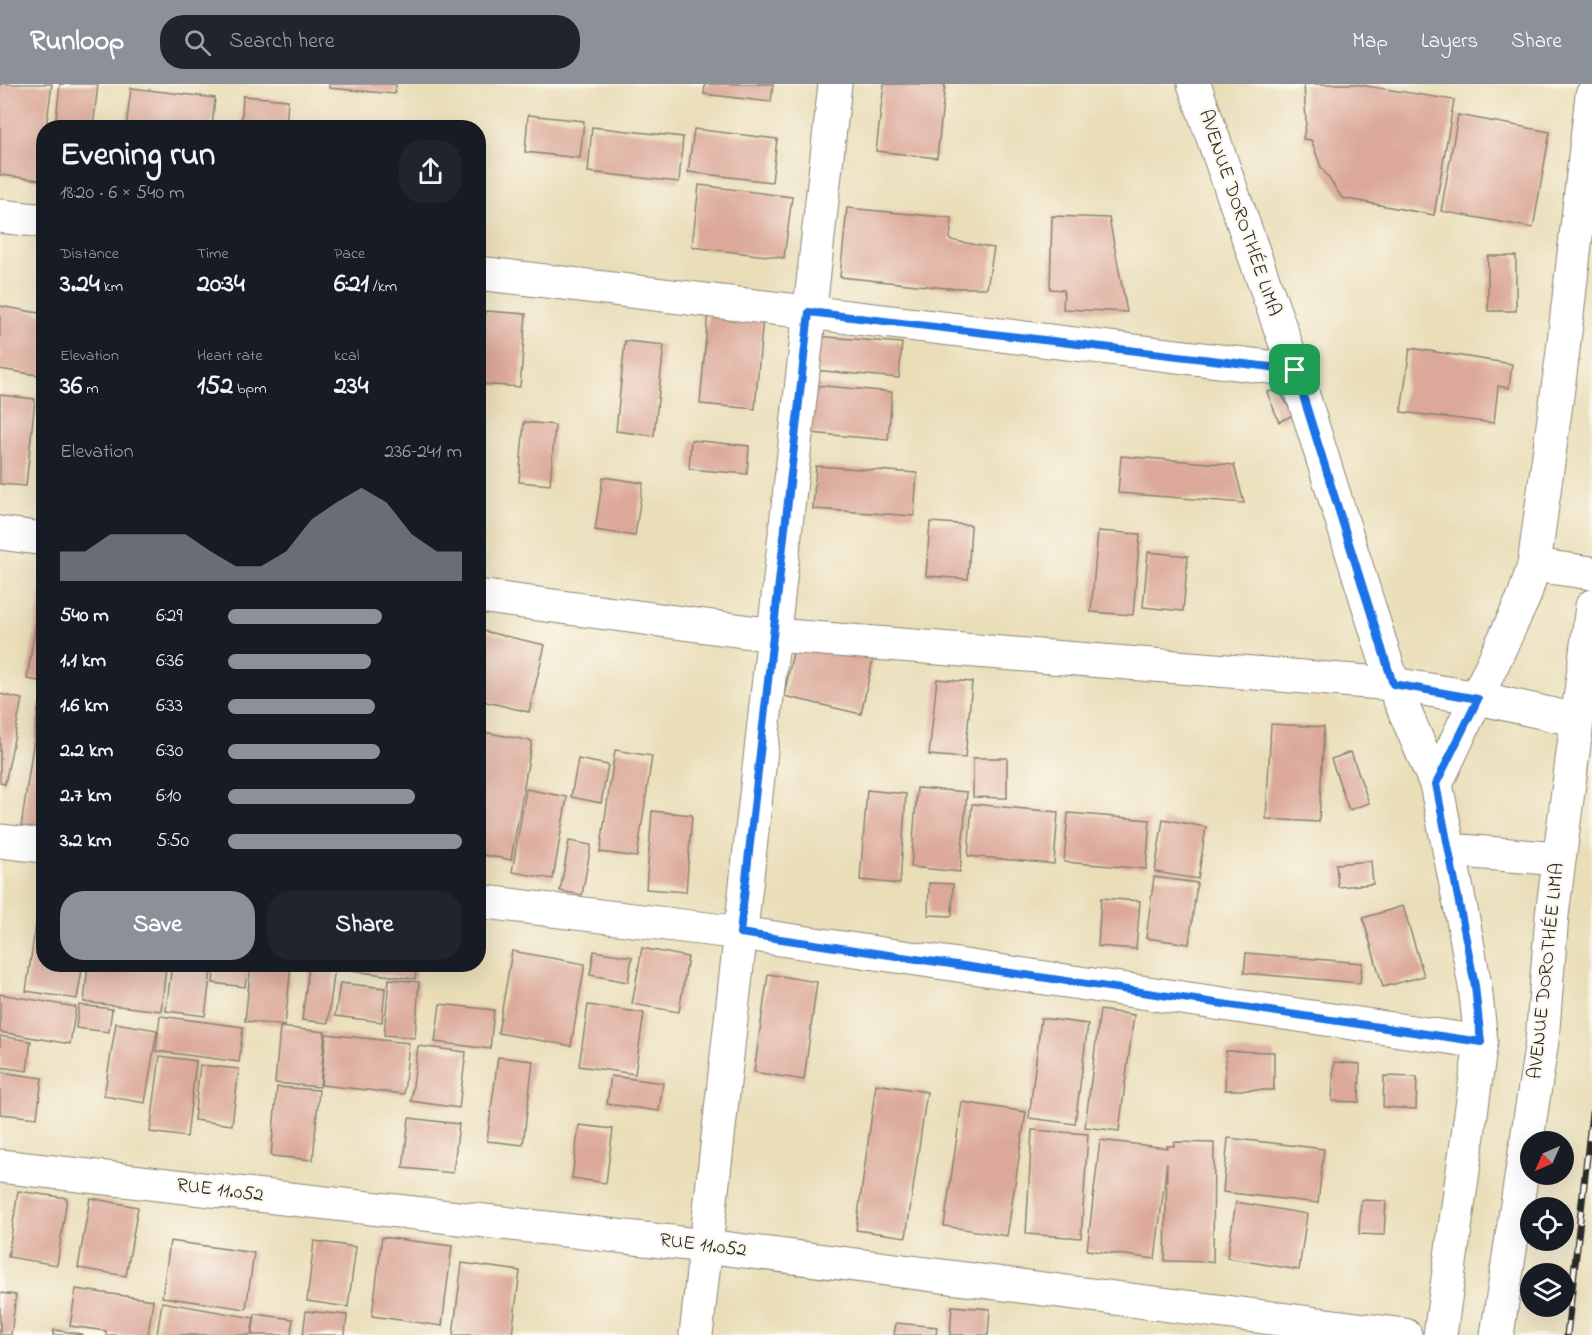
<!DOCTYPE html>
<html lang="en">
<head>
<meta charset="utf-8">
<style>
	:root { --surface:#171b24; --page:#20242c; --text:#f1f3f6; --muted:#9ea1a6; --accent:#8c9099 }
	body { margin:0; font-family:"Indie Flower",sans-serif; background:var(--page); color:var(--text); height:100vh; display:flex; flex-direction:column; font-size:22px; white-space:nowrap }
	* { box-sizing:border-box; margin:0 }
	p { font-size:20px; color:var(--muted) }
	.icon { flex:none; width:33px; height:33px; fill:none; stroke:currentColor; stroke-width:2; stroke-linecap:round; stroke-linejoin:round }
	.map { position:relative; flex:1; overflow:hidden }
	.drawer { position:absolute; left:36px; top:36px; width:450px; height:852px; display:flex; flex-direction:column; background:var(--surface); border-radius:24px; box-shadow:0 6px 24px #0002 }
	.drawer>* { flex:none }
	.needle { width:39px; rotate:225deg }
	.fabs { position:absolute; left:1520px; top:1047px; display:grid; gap:12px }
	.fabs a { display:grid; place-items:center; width:54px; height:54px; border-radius:50%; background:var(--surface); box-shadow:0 6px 24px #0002; font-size:30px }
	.pin { position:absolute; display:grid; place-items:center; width:51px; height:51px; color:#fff; margin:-26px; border-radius:12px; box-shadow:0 3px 9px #0006 }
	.round { display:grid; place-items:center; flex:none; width:63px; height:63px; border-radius:24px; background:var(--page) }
	.summary { display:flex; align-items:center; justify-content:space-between; height:102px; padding:0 24px }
	h1 { font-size:33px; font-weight:700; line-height:45px }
	.figures { display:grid; grid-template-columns:repeat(3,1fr); gap:9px; height:102px; padding:6px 24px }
	.figures div { display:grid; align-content:center }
	.figures b { font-size:26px; font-weight:700 }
	.figures small { font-size:16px; font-weight:400 }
	.figures p { font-size:16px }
	.chart { height:168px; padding:12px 24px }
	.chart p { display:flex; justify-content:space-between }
	.chart svg { width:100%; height:108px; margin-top:6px; fill:var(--accent); opacity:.7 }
	.button { display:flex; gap:12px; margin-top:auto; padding:12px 24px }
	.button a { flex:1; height:69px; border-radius:24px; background:var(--accent); color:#fff; font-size:24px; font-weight:700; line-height:69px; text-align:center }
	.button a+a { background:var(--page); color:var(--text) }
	ul { padding:0 24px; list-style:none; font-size:20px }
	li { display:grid; grid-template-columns:96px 72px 1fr; align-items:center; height:45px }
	li i { height:15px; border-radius:8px; background:var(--accent) }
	header { display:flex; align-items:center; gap:36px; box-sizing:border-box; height:84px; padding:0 30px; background:var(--accent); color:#fff }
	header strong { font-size:28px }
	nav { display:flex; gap:33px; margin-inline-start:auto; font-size:21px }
	.search { width:420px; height:54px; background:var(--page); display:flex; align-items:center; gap:15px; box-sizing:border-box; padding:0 21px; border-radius:24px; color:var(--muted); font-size:22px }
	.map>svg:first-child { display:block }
</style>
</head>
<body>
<header>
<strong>Runloop</strong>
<div class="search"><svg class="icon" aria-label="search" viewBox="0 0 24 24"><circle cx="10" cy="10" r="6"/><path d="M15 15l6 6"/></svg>Search here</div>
<nav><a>Map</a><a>Layers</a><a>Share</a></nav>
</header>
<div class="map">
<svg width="1592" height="1251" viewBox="0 0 1592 1251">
	<rect width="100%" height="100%" fill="#fbf7ec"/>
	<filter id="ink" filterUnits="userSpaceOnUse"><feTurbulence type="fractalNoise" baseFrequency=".0167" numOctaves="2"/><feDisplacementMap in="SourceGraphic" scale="12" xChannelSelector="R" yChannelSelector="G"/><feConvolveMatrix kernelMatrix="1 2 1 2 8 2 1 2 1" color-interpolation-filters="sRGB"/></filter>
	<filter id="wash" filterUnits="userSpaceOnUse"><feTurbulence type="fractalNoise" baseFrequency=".008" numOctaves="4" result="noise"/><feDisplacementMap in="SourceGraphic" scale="24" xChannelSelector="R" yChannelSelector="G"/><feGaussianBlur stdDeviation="1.35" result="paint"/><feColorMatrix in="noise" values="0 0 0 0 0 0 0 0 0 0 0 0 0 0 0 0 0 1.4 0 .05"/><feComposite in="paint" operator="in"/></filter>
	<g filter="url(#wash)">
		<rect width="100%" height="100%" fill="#eadeb9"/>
		<g id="blocks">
			<path fill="#dba899" d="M 0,0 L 52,0 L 46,44 L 44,44 L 40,96 L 0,91 Z
				M 60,0 L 98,0 L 93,44 L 55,44 Z
				M 329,0 L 396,0 L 395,10 L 329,4 Z
				M 705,0 L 773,0 L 771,18 L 704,10 Z
				M 884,0 L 945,0 L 937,74 L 876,67 Z
				M 1304,0 L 1354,0 L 1454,16 L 1434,131 L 1342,114 L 1321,83 L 1311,56 L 1303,55 L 1306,39 Z
				M 131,4 L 215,14 L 212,44 L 126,44 Z
				M 243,12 L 288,16 L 286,44 L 241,44 Z
				M 528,31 L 584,37 L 580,74 L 525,68 Z
				M 1458,31 L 1550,48 L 1533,144 L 1441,127 Z
				M 592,43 L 683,53 L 679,98 L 588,88 Z
				M 694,45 L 777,55 L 772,98 L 688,88 Z
				M 699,101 L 792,113 L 784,174 L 692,163 Z
				M 847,124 L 952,134 L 950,156 L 994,164 L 987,204 L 946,204 L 840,193 Z
				M 1052,132 L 1109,134 L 1127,228 L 1063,225 L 1064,206 L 1050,205 Z
				M 1488,172 L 1516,172 L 1516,227 L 1488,227 Z
				M 0,222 L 44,230 L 44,292 L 0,285 Z
				M 486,227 L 526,230 L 520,303 L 480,300 Z
				M 708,229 L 763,233 L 755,325 L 700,320 Z
				M 816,252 L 902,259 L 899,294 L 813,286 Z
				M 625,257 L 664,261 L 654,352 L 616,347 Z
				M 1410,264 L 1512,280 L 1509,304 L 1498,302 L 1494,339 L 1401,328 Z
				M 814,301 L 892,308 L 888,356 L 810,349 Z
				M 1279,306 L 1293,331 L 1279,338 L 1267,308 Z
				M 0,311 L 35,315 L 26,402 L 0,400 Z
				M 524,338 L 555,341 L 550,401 L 519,398 Z
				M 691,356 L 749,362 L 747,390 L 689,385 Z
				M 1121,372 L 1234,381 L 1244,419 L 1118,409 Z
				M 816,382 L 917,389 L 914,432 L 813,425 Z
				M 603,393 L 643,399 L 635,452 L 595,446 Z
				M 930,438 L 971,441 L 968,495 L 926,492 Z
				M 1098,447 L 1140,450 L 1133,531 L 1091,528 Z
				M 1148,468 L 1188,472 L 1183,527 L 1143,523 Z
				M 42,500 L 44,500 L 44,598 L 27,595 Z
				M 483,547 L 545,561 L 529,628 L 478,616 L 478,568 Z
				M 795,558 L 873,575 L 861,630 L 784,612 Z
				M 937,595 L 972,598 L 965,674 L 929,671 Z
				M 0,610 L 22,615 L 5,700 L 0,699 Z
				M 39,621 L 44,622 L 44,746 L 21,743 Z
				M 1271,640 L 1324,643 L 1319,738 L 1266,735 Z
				M 478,647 L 532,657 L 511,776 L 478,770 Z
				M 615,666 L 652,672 L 637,773 L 600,768 Z
				M 1351,668 L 1369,719 L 1349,726 L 1331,675 Z
				M 973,674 L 1007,674 L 1007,714 L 973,713 Z
				M 578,675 L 608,681 L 601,719 L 571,713 Z
				M 917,704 L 967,708 L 960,788 L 911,783 Z
				M 526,705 L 567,713 L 553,795 L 512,788 Z
				M 867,706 L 906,710 L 900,800 L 860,796 Z
				M 972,720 L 1058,728 L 1054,780 L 968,772 Z
				M 652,727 L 692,731 L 686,808 L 646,805 Z
				M 1068,729 L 1150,736 L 1146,785 L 1064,778 Z
				M 1163,735 L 1206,743 L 1198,795 L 1155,788 Z
				M 569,757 L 591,761 L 582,811 L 560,807 Z
				M 1371,777 L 1373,800 L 1338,803 L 1336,780 Z
				M 1154,793 L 1197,799 L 1189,860 L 1146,854 Z
				M 42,799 L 44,880 L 83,880 L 77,915 L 26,907 Z
				M 929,799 L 953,800 L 952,832 L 928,831 Z
				M 1101,814 L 1140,817 L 1136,865 L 1098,862 Z
				M 1403,822 L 1424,892 L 1383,903 L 1363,834 Z
				M 642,864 L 688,873 L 679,928 L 632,920 Z
				M 512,867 L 585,880 L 571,962 L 498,949 Z
				M 594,867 L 632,873 L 628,898 L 590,891 Z
				M 1246,869 L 1362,879 L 1360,899 L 1244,889 Z
				M 88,880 L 133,880 L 166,884 L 161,927 L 84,918 Z
				M 172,880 L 212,880 L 205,932 L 166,927 Z
				M 215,880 L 248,880 L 245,903 L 213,899 Z
				M 251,880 L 291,880 L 285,942 L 245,937 Z
				M 309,880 L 335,881 L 328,939 L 302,936 Z
				M 353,880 L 417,880 L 415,895 L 353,887 Z
				M 768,890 L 817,898 L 804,996 L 754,988 Z
				M 389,895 L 419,898 L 415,954 L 384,951 Z
				M 340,899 L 385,904 L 382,938 L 335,932 Z
				M 0,910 L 76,923 L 70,960 L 0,948 Z
				M 440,920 L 494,926 L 490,965 L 435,958 Z
				M 79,921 L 112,925 L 109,948 L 76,944 Z
				M 588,921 L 644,929 L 635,990 L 579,982 Z
				M 1100,926 L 1134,931 L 1119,1047 L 1085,1043 Z
				M 160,932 L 243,943 L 239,978 L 156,967 Z
				M 1041,934 L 1088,940 L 1075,1040 L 1029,1034 Z
				M 116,939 L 157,946 L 145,1019 L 104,1012 Z
				M 280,943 L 325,948 L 320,1003 L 275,999 Z
				M 326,950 L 409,959 L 404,1010 L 321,1001 Z
				M 0,952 L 31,957 L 27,987 L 0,983 Z
				M 418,962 L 466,968 L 459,1024 L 411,1017 Z
				M 1226,967 L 1274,968 L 1274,1006 L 1225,1006 Z
				M 160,972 L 196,977 L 187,1053 L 150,1048 Z
				M 498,973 L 533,977 L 523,1061 L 487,1057 Z
				M 1334,978 L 1360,980 L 1359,1018 L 1332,1017 Z
				M 200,981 L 239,985 L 232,1041 L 194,1036 Z
				M 0,988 L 42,994 L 37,1034 L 0,1030 Z
				M 611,992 L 663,999 L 659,1027 L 607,1020 Z
				M 1384,992 L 1417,993 L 1416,1025 L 1383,1023 Z
				M 876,1000 L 927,1008 L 906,1153 L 856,1146 Z
				M 277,1003 L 319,1006 L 313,1076 L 271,1072 Z
				M 962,1018 L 1026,1028 L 1007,1152 L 944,1142 Z
				M 409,1034 L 459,1040 L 453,1089 L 403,1084 Z
				M 579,1041 L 613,1045 L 606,1099 L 572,1094 Z
				M 1032,1046 L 1088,1050 L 1081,1154 L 1026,1150 Z
				M 1228,1054 L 1324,1065 L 1318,1119 L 1223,1108 Z
				M 1100,1056 L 1167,1064 L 1167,1062 L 1174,1062 L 1174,1058 L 1214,1059 L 1213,1178 L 1165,1177 L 1167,1078 L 1155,1175 L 1087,1166 Z
				M 18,1107 L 67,1114 L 57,1181 L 8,1173 Z
				M 90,1114 L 138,1123 L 126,1192 L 78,1184 Z
				M 1361,1116 L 1386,1117 L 1384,1151 L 1359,1150 Z
				M 1236,1118 L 1307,1130 L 1299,1186 L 1227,1174 Z
				M 382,1153 L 452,1162 L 442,1242 L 372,1232 Z
				M 170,1157 L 254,1169 L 246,1225 L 162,1213 Z
				M 314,1157 L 356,1163 L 348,1223 L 307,1217 Z
				M 462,1179 L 520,1187 L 512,1251 L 453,1251 Z
				M 76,1205 L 153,1216 L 148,1251 L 106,1251 L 106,1247 L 70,1242 Z
				M 0,1209 L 16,1211 L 11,1251 L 0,1251 Z
				M 162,1218 L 254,1234 L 251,1251 L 157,1251 Z
				M 952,1222 L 990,1225 L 988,1251 L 950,1251 Z
				M 306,1227 L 347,1231 L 345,1251 L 303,1251 Z
				M 255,1230 L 293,1235 L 291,1251 L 252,1251 Z
				M 896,1239 L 937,1243 L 936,1251 L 894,1251 Z
				M 54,1246 L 82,1250 L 82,1251 L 53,1251 Z"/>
		</g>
	</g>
	<g filter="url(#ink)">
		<use href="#blocks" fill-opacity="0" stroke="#8a8472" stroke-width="1.5"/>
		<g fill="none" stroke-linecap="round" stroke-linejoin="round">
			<g stroke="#8a8472" stroke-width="35">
				<path id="street" d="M 0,132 L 44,137
					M 478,189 L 1295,286
					M 0,449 L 44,455
					M 478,512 L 774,551 L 1393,600 L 1478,614 L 1577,636
					M 0,757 L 44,762
					M 478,817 L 740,849 L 1481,958
					M 0,1082 L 706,1162 L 1405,1251"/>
			</g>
			<g stroke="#8a8472" stroke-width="35">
				<path id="secondary" d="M 1194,0 L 1295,286 L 1393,600 L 1436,700 L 1464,841 L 1475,902 L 1481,958 L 1440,1251
					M 1534,481 L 1592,489
					M 1436,700 L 1524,513 L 1534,481 L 1562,275 L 1592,11
					M 1449,766 L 1559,775
					M 696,1251 L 835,0
					M 1497,1251 L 1542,957 L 1552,831 L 1592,522"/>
			</g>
			<use href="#street" stroke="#fff" stroke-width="33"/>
			<use href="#secondary" stroke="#fff" stroke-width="33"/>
			<g stroke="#2b2b2b" stroke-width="7">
				<path id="rail" d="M 1567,1251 L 1592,1029"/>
			</g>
			<use href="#rail" stroke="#fbf7ec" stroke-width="4.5" stroke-dasharray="14" stroke-linecap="butt"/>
		</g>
	</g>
	<g fill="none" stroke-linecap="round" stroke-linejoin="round" filter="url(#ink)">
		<g stroke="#fff" stroke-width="12">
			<path id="route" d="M 809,228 L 1295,286 L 1393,600 L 1478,615 L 1436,700 L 1475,902 L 1481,958 L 740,849 Z"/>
		</g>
		<use href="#route" stroke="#1a73e8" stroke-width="8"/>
	</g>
	<g text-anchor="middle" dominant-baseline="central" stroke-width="4.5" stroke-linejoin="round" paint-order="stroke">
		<g font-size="20" fill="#2b2b2b" stroke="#fbf7ec">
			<text transform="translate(1239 129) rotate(71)">AVENUE DOROTHÉE LIMA</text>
			<text transform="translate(1547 887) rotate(-84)">AVENUE DOROTHÉE LIMA</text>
			<text transform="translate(220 1107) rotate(7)">RUE 11.052</text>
			<text transform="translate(703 1162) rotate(7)">RUE 11.052</text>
		</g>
	</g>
</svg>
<div class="fabs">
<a><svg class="needle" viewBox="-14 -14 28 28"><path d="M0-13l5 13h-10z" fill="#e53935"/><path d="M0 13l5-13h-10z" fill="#9ea1a6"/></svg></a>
<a><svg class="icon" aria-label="locate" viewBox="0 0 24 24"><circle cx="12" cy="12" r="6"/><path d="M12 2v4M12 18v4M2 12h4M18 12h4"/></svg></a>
<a><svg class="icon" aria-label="layers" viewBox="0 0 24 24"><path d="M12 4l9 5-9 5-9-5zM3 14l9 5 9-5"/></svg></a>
</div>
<div class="pin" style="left:1295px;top:286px;background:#1e9e55"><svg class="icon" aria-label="arrive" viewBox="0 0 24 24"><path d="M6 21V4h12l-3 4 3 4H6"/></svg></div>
<section class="drawer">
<div class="summary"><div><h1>Evening run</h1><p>18:20 · 6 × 540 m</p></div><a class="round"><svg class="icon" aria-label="share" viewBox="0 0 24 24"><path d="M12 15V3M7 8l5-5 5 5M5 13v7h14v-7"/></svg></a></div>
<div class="figures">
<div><p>Distance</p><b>3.24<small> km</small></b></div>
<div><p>Time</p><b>20:34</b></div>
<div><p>Pace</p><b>6:21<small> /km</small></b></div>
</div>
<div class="figures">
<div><p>Elevation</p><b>36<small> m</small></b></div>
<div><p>Heart rate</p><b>152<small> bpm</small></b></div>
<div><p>kcal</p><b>234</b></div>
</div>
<div class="chart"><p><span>Elevation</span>236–241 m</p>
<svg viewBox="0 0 160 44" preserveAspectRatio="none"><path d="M0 44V32L10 32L20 25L30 25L40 25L50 25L60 32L70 38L80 38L90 32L100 19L110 12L120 6L130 12L140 25L150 32L160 32V44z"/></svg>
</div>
<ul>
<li><b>540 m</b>6:29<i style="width:66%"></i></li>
<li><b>1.1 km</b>6:36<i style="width:61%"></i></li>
<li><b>1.6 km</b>6:33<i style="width:63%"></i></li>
<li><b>2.2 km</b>6:30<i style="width:65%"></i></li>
<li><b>2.7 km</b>6:10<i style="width:80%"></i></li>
<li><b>3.2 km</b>5:50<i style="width:100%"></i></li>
</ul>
<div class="button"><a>Save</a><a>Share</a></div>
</section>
</div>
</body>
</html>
